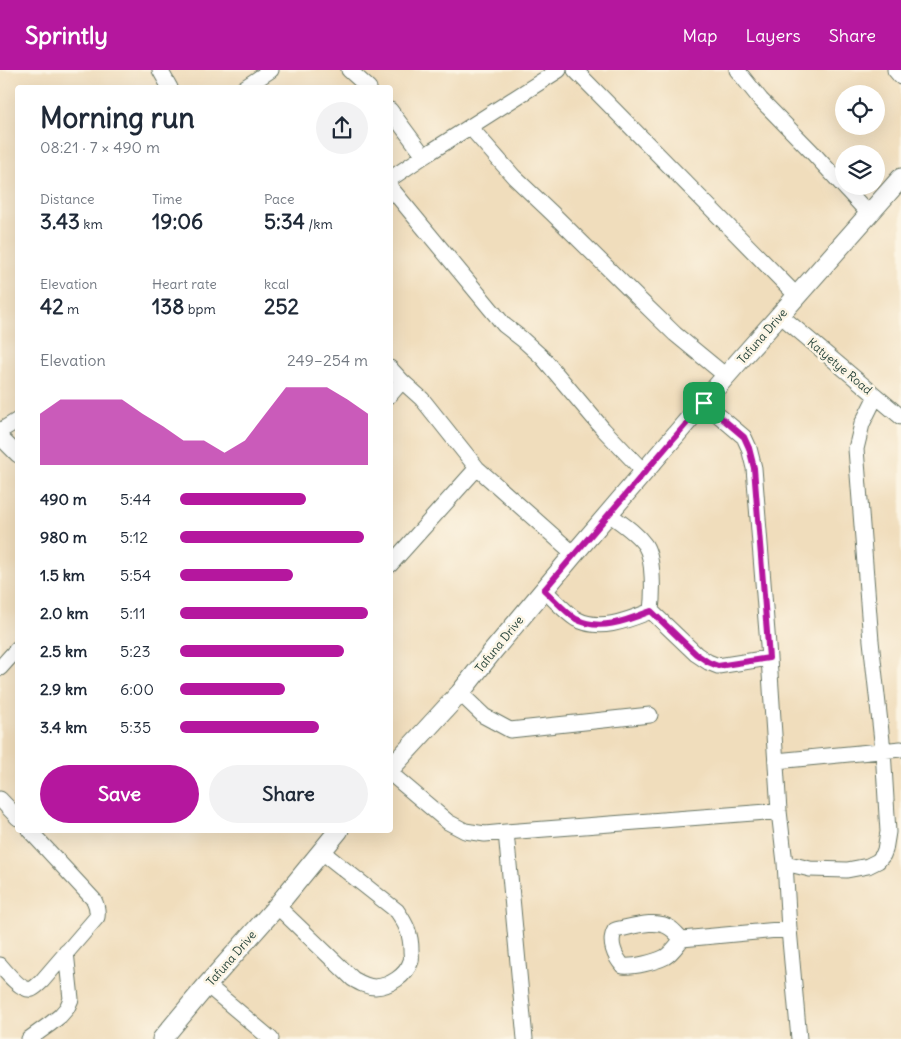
<!DOCTYPE html>
<html lang="en">
<head>
<meta charset="utf-8">
<style>
	:root { --surface:#fff; --page:#f2f2f3; --text:#1f2937; --muted:#747a83; --accent:#b5179e }
	body { margin:0; font-family:Delius,sans-serif; background:var(--page); color:var(--text); height:100vh; display:flex; flex-direction:column; font-size:19px; white-space:nowrap }
	* { box-sizing:border-box; margin:0 }
	p { font-size:16px; color:var(--muted) }
	.icon { flex:none; width:28px; height:28px; fill:none; stroke:currentColor; stroke-width:2; stroke-linecap:round; stroke-linejoin:round }
	.map { position:relative; flex:1; overflow:hidden }
	.sheet { position:absolute; left:15px; top:15px; width:378px; height:748px; display:flex; flex-direction:column; background:var(--surface); border-radius:5px; box-shadow:0 5px 20px #0002 }
	.sheet>* { flex:none }
	.controls { position:absolute; left:835px; top:15px; display:grid; gap:10px }
	.controls a { display:grid; place-items:center; width:50px; height:50px; border-radius:50%; background:var(--surface); box-shadow:0 5px 20px #0002; font-size:25px }
	.pin { position:absolute; display:grid; place-items:center; width:42px; height:42px; color:#fff; margin:-21px; border-radius:10px; box-shadow:0 2px 8px #0006 }
	.round { display:grid; place-items:center; flex:none; width:52px; height:52px; border-radius:26px; background:var(--page) }
	.summary { display:flex; align-items:center; justify-content:space-between; height:85px; padding:0 25px }
	h1 { font-size:28px; font-weight:800; line-height:38px }
	.stats { display:grid; grid-template-columns:repeat(3,1fr); gap:8px; height:85px; padding:5px 25px }
	.stats div { display:grid; align-content:center }
	.stats b { font-size:21px; font-weight:800 }
	.stats small { font-size:14px; font-weight:400 }
	.stats p { font-size:14px }
	.chart { height:140px; padding:10px 25px }
	.chart p { display:flex; justify-content:space-between }
	.chart svg { width:100%; height:90px; margin-top:5px; fill:var(--accent); opacity:.7 }
	.primary-button { display:flex; gap:10px; margin-top:auto; padding:10px 25px }
	.primary-button a { flex:1; height:58px; border-radius:30px; background:var(--accent); color:#fff; font-size:20px; font-weight:800; line-height:58px; text-align:center }
	.primary-button a+a { background:var(--page); color:var(--text) }
	ul { padding:0 25px; list-style:none; font-size:16px }
	li { display:grid; grid-template-columns:80px 60px 1fr; align-items:center; height:38px }
	li i { height:12px; border-radius:6px; background:var(--accent) }
	header { display:flex; align-items:center; gap:30px; box-sizing:border-box; height:70px; padding:0 25px; background:var(--accent); color:#fff }
	header strong { font-size:24px }
	nav { display:flex; gap:28px; margin-inline-start:auto; font-size:18px }
	.map>svg:first-child { display:block }
</style>
</head>
<body>
<header>
<strong>Sprintly</strong>
<nav><a>Map</a><a>Layers</a><a>Share</a></nav>
</header>
<div class="map">
<svg width="901" height="969" viewBox="0 0 901 969">
	<rect width="100%" height="100%" fill="#fcf5e5"/>
	<filter id="ink" filterUnits="userSpaceOnUse"><feTurbulence type="fractalNoise" baseFrequency=".02" numOctaves="2"/><feDisplacementMap in="SourceGraphic" scale="10" xChannelSelector="R" yChannelSelector="G"/><feConvolveMatrix kernelMatrix="1 2 1 2 8 2 1 2 1" color-interpolation-filters="sRGB"/></filter>
	<filter id="wash" filterUnits="userSpaceOnUse"><feTurbulence type="fractalNoise" baseFrequency=".0096" numOctaves="4" result="noise"/><feDisplacementMap in="SourceGraphic" scale="20" xChannelSelector="R" yChannelSelector="G"/><feGaussianBlur stdDeviation="1.12" result="paint"/><feColorMatrix in="noise" values="0 0 0 0 0 0 0 0 0 0 0 0 0 0 0 0 0 1.4 0 .05"/><feComposite in="paint" operator="in"/></filter>
	<g filter="url(#wash)">
		<rect width="100%" height="100%" fill="#f0ddbc"/>
	</g>
	<g filter="url(#ink)">
		<g fill="none" stroke-linecap="round" stroke-linejoin="round">
			<g stroke="#687564" stroke-width="17">
				<path id="minor" d="M 160,0 L 170,18
					M 349,0 L 369,18
					M 575,0 L 797,226
					M 737,0 L 761,30 L 812,82 L 869,144
					M 895,0 L 901,7
					M 244,18 L 271,0
					M 390,40 L 424,86
					M 470,57 L 514,107 L 552,143 L 639,229 L 675,264 L 726,306
					M 390,109 L 424,86 L 559,0
					M 390,117 L 504,255 L 522,269 L 543,288 L 603,359 L 645,403
					M 780,245 L 901,347
					M 390,298 L 402,311 L 422,329 L 477,398 L 574,484
					M 390,325 L 402,311
					M 704,333 L 744,367 L 749,378 L 754,398 L 769,588 L 779,741 L 785,793 L 789,859 L 799,969
					M 0,361 L 18,350
					M 0,367 L 18,385
					M 609,444 C 621,453 636,462 645,475 C 654,489 653,524 651,541
					M 390,495 L 477,398
					M 544,520 C 553,528 566,543 576,549 C 600,562 628,550 651,541
					M 651,541 L 696,584 L 708,592 L 718,596 L 769,588
					M 0,598 L 18,578
					M 460,623 L 484,646 L 510,660 L 650,645
					M 776,691 L 901,679
					M 390,703 L 448,752 L 465,761 L 485,764 L 506,762 L 779,741
					M 0,729 L 18,748
					M 506,762 L 525,969
					M 785,793 L 810,799 L 847,800 L 868,796 L 878,791 L 883,785 L 885,780 L 888,762 L 883,680 L 871,571 L 856,379 L 862,354 L 876,326
					M 277,836 L 353,909 C 360,913 367,917 375,917 C 390,916 406,906 411,891 C 412,888 411,883 411,880 C 411,864 406,854 397,841 L 321,781
					M 682,869 C 678,866 675,861 670,858 C 657,848 631,857 615,860 C 608,872 615,887 623,896 C 635,897 655,892 665,887 C 672,883 677,875 682,869 L 789,859
					M 0,895 C 6,902 22,922 32,919 C 36,917 39,914 42,911 L 97,847 C 98,840 97,836 94,830 L 29,760
					M 207,915 L 271,969
					M 29,969 L 50,954 L 60,946 L 67,938 L 71,929 L 66,882"/>
			</g>
			<g stroke="#687564" stroke-width="21">
				<path id="major" d="M 390,699 L 460,623 L 493,581 L 574,484 L 726,306 L 901,108
					M 162,969 L 207,915 L 277,836 L 339,760"/>
			</g>
			<use href="#minor" stroke="#fff" stroke-width="15"/>
			<use href="#major" stroke="#fff" stroke-width="19"/>
		</g>
	</g>
	<g fill="none" stroke-linecap="round" stroke-linejoin="round" filter="url(#ink)">
		<g stroke="#fff" stroke-width="10">
			<path id="route" d="M 704,333 L 744,367 L 749,378 L 754,398 L 769,588 L 718,596 L 708,592 L 696,584 L 651,541 C 628,550 600,562 576,549 C 566,543 553,528 544,520 Z"/>
		</g>
		<use href="#route" stroke="#b5179e" stroke-width="6"/>
	</g>
	<g text-anchor="middle" dominant-baseline="central" stroke-width="5" stroke-linejoin="round" paint-order="stroke">
		<g font-size="12" fill="#1f3d34" stroke="#fcf5e5">
			<text transform="translate(762 266) rotate(-49)">Tafuna Drive</text>
			<text transform="translate(840 296) rotate(40)">Katyetye Road</text>
			<text transform="translate(499 574) rotate(-51)">Tafuna Drive</text>
			<text transform="translate(231 888) rotate(-49)">Tafuna Drive</text>
		</g>
	</g>
</svg>
<div class="controls">
<a><svg class="icon" aria-label="locate" viewBox="0 0 24 24"><circle cx="12" cy="12" r="6"/><path d="M12 2v4M12 18v4M2 12h4M18 12h4"/></svg></a>
<a><svg class="icon" aria-label="layers" viewBox="0 0 24 24"><path d="M12 4l9 5-9 5-9-5zM3 14l9 5 9-5"/></svg></a>
</div>
<div class="pin" style="left:704px;top:333px;background:#1e9e55"><svg class="icon" aria-label="arrive" viewBox="0 0 24 24"><path d="M6 21V4h12l-3 4 3 4H6"/></svg></div>
<section class="sheet">
<div class="summary"><div><h1>Morning run</h1><p>08:21 · 7 × 490 m</p></div><a class="round"><svg class="icon" aria-label="share" viewBox="0 0 24 24"><path d="M12 15V3M7 8l5-5 5 5M5 13v7h14v-7"/></svg></a></div>
<div class="stats">
<div><p>Distance</p><b>3.43<small> km</small></b></div>
<div><p>Time</p><b>19:06</b></div>
<div><p>Pace</p><b>5:34<small> /km</small></b></div>
</div>
<div class="stats">
<div><p>Elevation</p><b>42<small> m</small></b></div>
<div><p>Heart rate</p><b>138<small> bpm</small></b></div>
<div><p>kcal</p><b>252</b></div>
</div>
<div class="chart"><p><span>Elevation</span>249–254 m</p>
<svg viewBox="0 0 160 44" preserveAspectRatio="none"><path d="M0 44V19L10 12L20 12L30 12L40 12L50 19L60 25L70 32L80 32L90 38L100 32L110 19L120 6L130 6L140 6L150 12L160 19V44z"/></svg>
</div>
<ul>
<li><b>490 m</b>5:44<i style="width:67%"></i></li>
<li><b>980 m</b>5:12<i style="width:98%"></i></li>
<li><b>1.5 km</b>5:54<i style="width:60%"></i></li>
<li><b>2.0 km</b>5:11<i style="width:100%"></i></li>
<li><b>2.5 km</b>5:23<i style="width:87%"></i></li>
<li><b>2.9 km</b>6:00<i style="width:56%"></i></li>
<li><b>3.4 km</b>5:35<i style="width:74%"></i></li>
</ul>
<div class="primary-button"><a>Save</a><a>Share</a></div>
</section>
</div>
</body>
</html>
